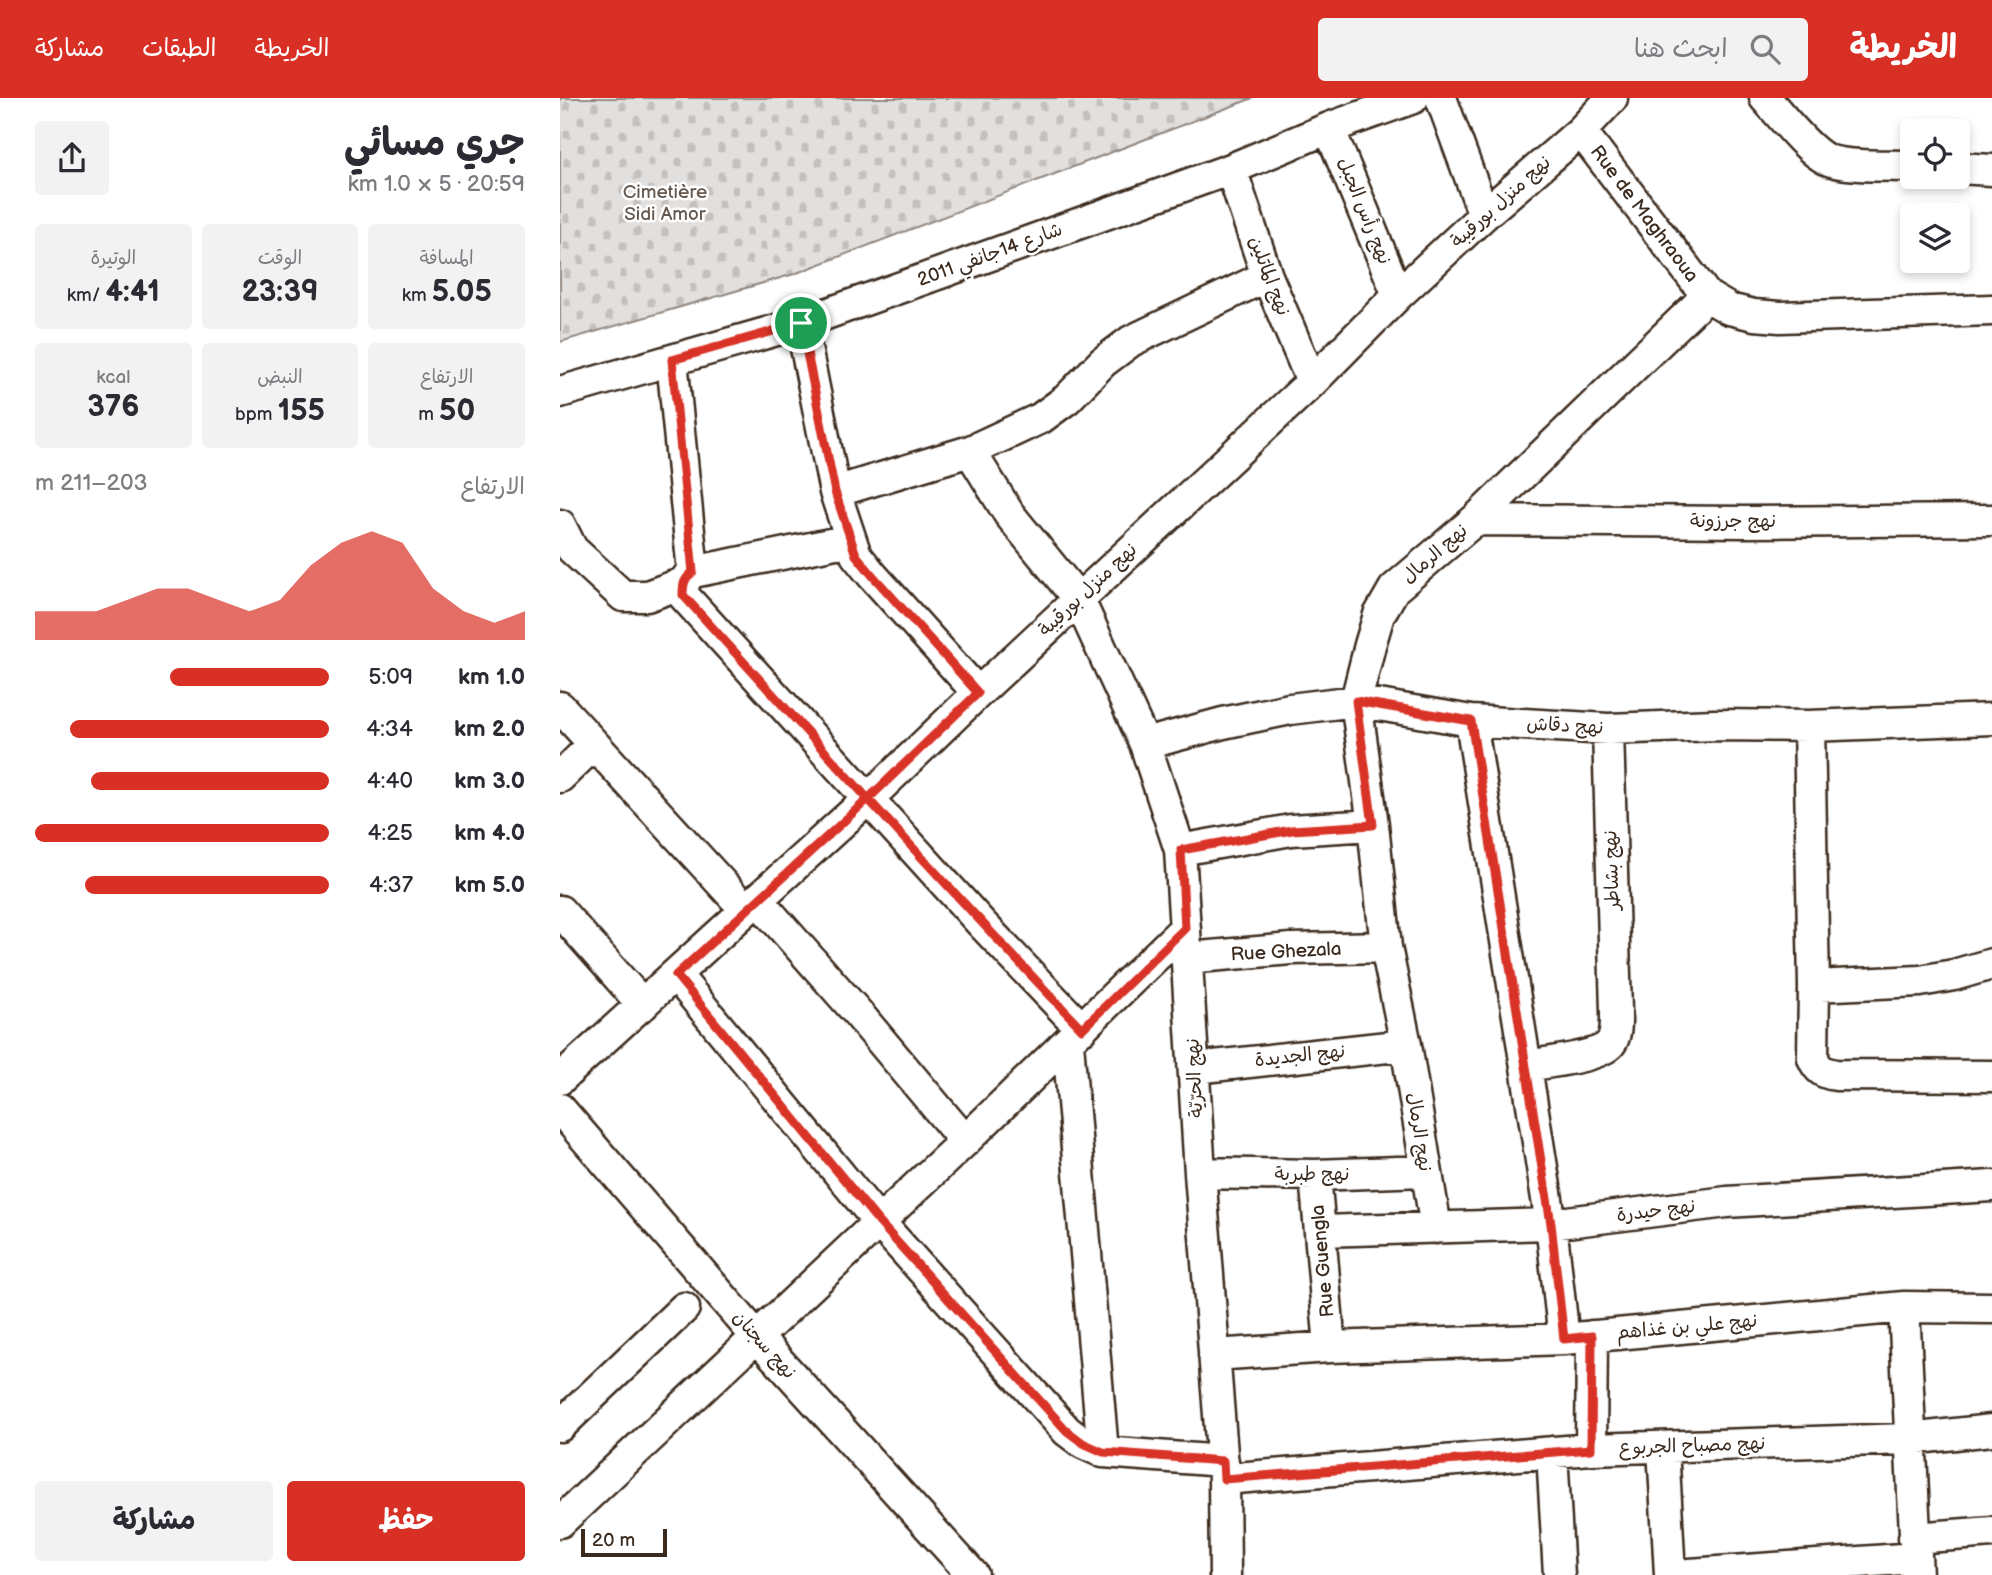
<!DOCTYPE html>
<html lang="ar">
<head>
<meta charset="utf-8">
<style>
	:root { --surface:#fff; --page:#f2f2f3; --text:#2b2b33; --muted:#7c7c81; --accent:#d93025 }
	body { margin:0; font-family:"Balsamiq Sans","Playpen Sans Arabic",sans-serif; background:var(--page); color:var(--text); direction:rtl; height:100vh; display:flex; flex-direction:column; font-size:26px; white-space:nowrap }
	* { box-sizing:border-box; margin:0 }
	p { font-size:23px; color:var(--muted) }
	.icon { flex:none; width:38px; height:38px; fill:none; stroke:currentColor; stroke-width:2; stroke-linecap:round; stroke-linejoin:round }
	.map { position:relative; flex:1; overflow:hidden; direction:ltr }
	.side { display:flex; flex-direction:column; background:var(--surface); width:560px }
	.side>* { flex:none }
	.buttons { position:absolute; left:1340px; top:21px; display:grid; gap:14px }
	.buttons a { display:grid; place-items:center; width:70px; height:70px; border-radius:7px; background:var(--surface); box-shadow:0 4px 10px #0003; font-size:35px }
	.scale { position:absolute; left:21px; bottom:18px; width:86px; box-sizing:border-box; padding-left:7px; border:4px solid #3b2a1e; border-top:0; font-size:19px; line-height:24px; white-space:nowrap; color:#3b2a1e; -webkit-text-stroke:5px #fff; paint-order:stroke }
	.pin { position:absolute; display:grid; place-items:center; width:60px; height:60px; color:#fff; margin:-30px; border:4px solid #fff; border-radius:50%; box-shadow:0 2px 7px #0007 }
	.round { display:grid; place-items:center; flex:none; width:74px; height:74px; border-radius:7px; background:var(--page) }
	.headline { display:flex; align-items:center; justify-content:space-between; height:119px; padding:0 35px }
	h1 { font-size:38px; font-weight:700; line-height:52px }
	.stats { display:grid; grid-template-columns:repeat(3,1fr); gap:10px; height:119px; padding:7px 35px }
	.stats div { display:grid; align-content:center; border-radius:7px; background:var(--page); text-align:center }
	.stats b { font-size:30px; font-weight:700 }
	.stats small { font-size:19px; font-weight:400 }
	.stats p { font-size:19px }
	.chart { height:196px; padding:14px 35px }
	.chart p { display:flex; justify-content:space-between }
	.chart svg { width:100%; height:126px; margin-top:7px; fill:var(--accent); opacity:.7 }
	.action { display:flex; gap:14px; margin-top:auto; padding:14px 35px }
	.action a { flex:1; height:80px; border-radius:7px; background:var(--accent); color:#fff; font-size:28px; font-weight:700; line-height:80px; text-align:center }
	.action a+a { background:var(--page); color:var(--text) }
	ul { padding:0 35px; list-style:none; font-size:23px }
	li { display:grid; grid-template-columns:112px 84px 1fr; align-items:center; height:52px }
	li i { height:18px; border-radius:9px; background:var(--accent) }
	header { display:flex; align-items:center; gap:42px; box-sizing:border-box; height:98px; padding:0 35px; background:var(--accent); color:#fff }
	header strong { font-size:33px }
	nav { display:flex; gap:38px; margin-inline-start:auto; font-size:24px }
	.search { width:490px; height:63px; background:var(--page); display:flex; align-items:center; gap:18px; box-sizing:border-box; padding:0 24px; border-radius:7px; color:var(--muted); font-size:26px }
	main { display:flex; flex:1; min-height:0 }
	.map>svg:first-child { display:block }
</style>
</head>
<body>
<header>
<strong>الخريطة</strong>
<div class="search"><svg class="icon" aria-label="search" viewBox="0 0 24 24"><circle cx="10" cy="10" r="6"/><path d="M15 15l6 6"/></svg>ابحث هنا</div>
<nav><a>الخريطة</a><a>الطبقات</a><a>مشاركة</a></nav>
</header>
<main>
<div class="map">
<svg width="1432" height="1477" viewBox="0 0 1432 1477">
	<defs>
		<pattern id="cemetery-stones" width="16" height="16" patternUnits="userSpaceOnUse" patternTransform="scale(1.75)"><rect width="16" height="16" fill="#e2e0de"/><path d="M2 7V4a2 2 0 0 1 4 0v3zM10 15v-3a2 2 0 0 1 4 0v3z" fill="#c3c0be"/></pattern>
	</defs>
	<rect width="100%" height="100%" fill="#fff"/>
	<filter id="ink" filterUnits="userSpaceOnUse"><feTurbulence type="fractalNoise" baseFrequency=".0143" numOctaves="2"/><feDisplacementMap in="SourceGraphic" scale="14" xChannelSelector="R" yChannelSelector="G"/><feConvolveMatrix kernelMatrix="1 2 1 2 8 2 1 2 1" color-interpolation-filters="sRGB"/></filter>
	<g filter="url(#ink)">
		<path fill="url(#cemetery-stones)" stroke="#8e857e" stroke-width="2" d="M 0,0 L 693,0 L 234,176 L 0,244 Z"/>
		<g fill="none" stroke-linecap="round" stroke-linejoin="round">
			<g stroke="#3b2a1e" stroke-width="35">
				<path id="minor" d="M 881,0 L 924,117
					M 1205,0 C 1220,16 1247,52 1266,61 C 1285,70 1331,67 1353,68
					M 769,30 L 838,197
					M 1021,33 L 1147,198 L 1169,211 L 1194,217 L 1220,219 L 1432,212
					M 1398,70 L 1432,72
					M 671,71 L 707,178 L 752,284
					M 241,225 L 275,394 L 296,457 L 313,478 L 418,595
					M 112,262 L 133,474
					M 0,294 L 241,225 L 671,71 L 769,30 L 853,0
					M 275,394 L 410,353
					M 915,422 L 1188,424 L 1432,422
					M 0,427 L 12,451 L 63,498 L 87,498 L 123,485
					M 290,442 L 133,474 C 124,481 123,486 123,497 L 421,825 L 522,931
					M 0,609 L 186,812
					M 911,623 L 991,1126 L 1004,1241
					M 1249,628 L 1254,888 L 1253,960 C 1258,972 1263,975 1276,977 L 1432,978
					M 585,646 L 663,625 L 730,611 L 796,603 L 911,623 L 1048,631 L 1155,627 L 1249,628 L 1432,621
					M 0,679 L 34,646
					M 620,752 L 731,732 L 813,727
					M 197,801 L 296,913 L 405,1043
					M 0,813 L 83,907
					M 627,860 L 731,851 L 826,849
					M 116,877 L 319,1124 L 507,1333 L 523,1345 L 543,1354 L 663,1363
					M 1254,888 L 1360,883 L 1394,877 L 1432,866
					M 508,945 L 543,1354
					M 966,968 C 984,965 1039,959 1050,946 C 1057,938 1056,924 1056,914 L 1048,631
					M 635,970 L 846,947
					M 0,981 L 308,701 L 418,595 L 752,284 L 838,197 L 924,117 L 1021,33 L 1052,0
					M 0,1011 L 196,1238 L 413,1477
					M 640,1075 L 755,1077 L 865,1073
					M 755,1077 L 770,1249
					M 876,1130 L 846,947 L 826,849 L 813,727 L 796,603 L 810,547 L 819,517 L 834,491 L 915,422 L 1147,198
					M 761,1133 L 991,1126 L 1167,1104 L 1432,1088
					M 1344,1209 L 1357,1477
					M 654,1257 L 770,1249 L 1004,1241 L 1344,1209 L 1432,1210
					M 0,1328 L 124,1210
					M 1103,1349 L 1110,1477
					M 1031,1351 L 1032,1238
					M 992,1354 L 999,1477
					M 664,1381 L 1031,1351 L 1349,1341 L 1432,1332
					M 0,1424 L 405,1043 L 625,830
					M 1354,1440 L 1432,1434
					M 665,1477 L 664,1381 L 640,1075 L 620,752 L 585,646 L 519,502 L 449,416 L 410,353 L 481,320 L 507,301 L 543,264 L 571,243 L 707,178
					M 1115,1477 L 1356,1460"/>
			</g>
			<use href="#minor" stroke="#fff" stroke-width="30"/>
		</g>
	</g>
	<g fill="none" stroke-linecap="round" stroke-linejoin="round" filter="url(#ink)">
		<g stroke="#fff" stroke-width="14">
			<path id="route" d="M 241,225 L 275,394 L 296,457 L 313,478 L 418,595 L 308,701 L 116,877 L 319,1124 L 507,1333 L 523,1345 L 543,1354 L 663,1363 L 664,1381 L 1031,1351 L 1032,1238 L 1004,1241 L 991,1126 L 911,623 L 796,603 L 813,727 L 732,732 L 621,752 L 625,830 L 522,931 C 387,789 255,643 123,497 C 123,486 124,481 133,474 L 112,262 L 241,225"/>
		</g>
		<use href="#route" stroke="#d93025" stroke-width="9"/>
	</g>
	<g text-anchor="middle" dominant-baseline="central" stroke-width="5" stroke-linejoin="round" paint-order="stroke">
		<g font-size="19" fill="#65584e" stroke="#fff">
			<text x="105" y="94">Cimetière<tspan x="105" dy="22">Sidi Amor</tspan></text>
		</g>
		<g font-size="19" fill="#3b2a1e" stroke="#fff">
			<text transform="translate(941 104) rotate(-42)">نهج منزل بورقيبة</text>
			<text transform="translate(804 113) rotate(68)">نهج رأس الجبل</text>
			<text transform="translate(1084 116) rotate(53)">Rue de Maghraoua</text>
			<text transform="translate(430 157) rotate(-20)">شارع 14جانفي 2011</text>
			<text transform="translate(709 178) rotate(69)">نهج الماتلين</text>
			<text x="1173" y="423">نهج جرزونة</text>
			<text transform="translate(875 456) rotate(-41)">نهج الرمال</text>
			<text transform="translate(528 492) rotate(-43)">نهج منزل بورقيبة</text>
			<text transform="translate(1005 628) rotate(3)">نهج دقاش</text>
			<text transform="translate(1052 772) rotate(-92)">نهج بشاطر</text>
			<text transform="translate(726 854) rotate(-3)">Rue Ghezala</text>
			<text transform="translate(740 958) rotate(-6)">نهج الجديدة</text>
			<text transform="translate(635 980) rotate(-93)">نهج الحرّيّة</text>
			<text transform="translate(859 1034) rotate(81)">نهج الرمال</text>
			<text x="752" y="1076">نهج طبربة</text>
			<text transform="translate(1096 1113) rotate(-7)">نهج حيدرة</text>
			<text transform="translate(763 1163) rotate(-95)">Rue Guengla</text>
			<text transform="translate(1127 1229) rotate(-5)">نهج علي بن غذاهم</text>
			<text transform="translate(204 1247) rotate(48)">نهج سجنان</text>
			<text transform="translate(1132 1348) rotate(-2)">نهج مصباح الجربوع</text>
		</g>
	</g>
</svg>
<div class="buttons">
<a><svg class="icon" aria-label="locate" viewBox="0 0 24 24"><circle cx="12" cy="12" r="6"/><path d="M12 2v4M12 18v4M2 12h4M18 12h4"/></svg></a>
<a><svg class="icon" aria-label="layers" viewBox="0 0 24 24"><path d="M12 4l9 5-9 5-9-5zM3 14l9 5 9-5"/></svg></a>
</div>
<div class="scale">20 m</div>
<div class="pin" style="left:241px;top:225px;background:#1e9e55"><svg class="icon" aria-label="arrive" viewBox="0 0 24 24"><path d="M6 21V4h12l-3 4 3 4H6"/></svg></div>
</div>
<section class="side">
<div class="headline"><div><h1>جري مسائي</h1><p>20:59 · 5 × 1.0 km</p></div><a class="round"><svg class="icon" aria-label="share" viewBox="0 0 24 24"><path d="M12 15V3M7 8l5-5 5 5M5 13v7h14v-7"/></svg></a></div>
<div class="stats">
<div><p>المسافة</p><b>5.05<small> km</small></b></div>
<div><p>الوقت</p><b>23:39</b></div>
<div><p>الوتيرة</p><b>4:41<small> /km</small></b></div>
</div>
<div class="stats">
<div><p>الارتفاع</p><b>50<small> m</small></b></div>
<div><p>النبض</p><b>155<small> bpm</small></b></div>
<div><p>kcal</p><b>376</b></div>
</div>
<div class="chart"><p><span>الارتفاع</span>203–211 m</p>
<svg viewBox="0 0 160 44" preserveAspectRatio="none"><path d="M0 44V34L10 34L20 34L30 30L40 26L50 26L60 30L70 34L80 30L90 18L100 10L110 6L120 10L130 26L140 34L150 38L160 34V44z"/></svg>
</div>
<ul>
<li><b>1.0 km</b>5:09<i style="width:54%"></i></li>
<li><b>2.0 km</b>4:34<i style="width:88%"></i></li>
<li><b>3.0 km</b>4:40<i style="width:81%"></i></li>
<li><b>4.0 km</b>4:25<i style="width:100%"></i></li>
<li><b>5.0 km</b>4:37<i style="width:83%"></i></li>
</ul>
<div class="action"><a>حفظ</a><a>مشاركة</a></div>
</section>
</main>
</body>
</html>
